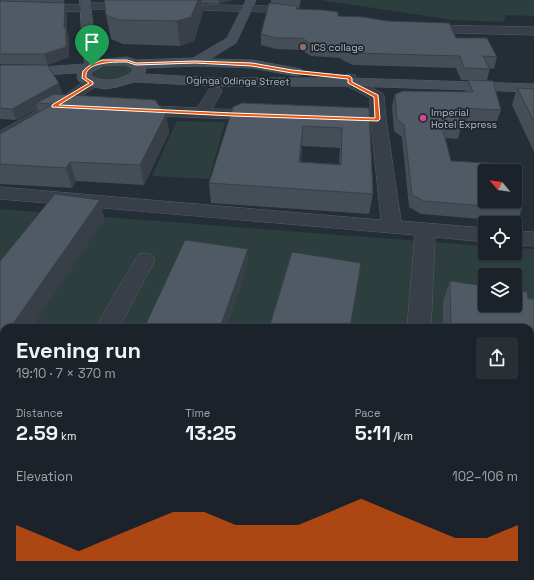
<!DOCTYPE html>
<html lang="en">
<head>
<meta charset="utf-8">
<style>
	:root { --surface:#1b2229; --page:#282f35; --text:#f1f3f6; --muted:#a0a4a8; --line:#393f46; --accent:#ea580c }
	body { margin:0; font-family:"Space Grotesk",sans-serif; background:var(--page); color:var(--text); height:100vh; display:flex; flex-direction:column; font-size:15px; white-space:nowrap }
	* { box-sizing:border-box; margin:0 }
	p { font-size:13px; color:var(--muted) }
	.icon { flex:none; width:22px; height:22px; fill:none; stroke:currentColor; stroke-width:2; stroke-linecap:round; stroke-linejoin:round }
	.map { position:relative; flex:1; overflow:hidden }
	.sheet { position:absolute; left:0px; top:324px; width:534px; height:256px; display:flex; flex-direction:column; background:var(--surface); border-radius:12px 12px 0 0; box-shadow:0 1px 3px #0004,0 0 0 1px var(--line) }
	.sheet>* { flex:none }
	.needle { width:26px; rotate:299deg }
	.tools { position:absolute; left:478px; top:164px; display:grid; gap:8px }
	.tools a { display:grid; place-items:center; width:44px; height:44px; border-radius:4px; background:var(--surface); box-shadow:0 1px 3px #0004,0 0 0 1px var(--line); font-size:20px }
	.pin { position:absolute; display:grid; place-items:center; width:34px; height:34px; color:#fff; margin:-41px -17px; border-radius:50% 50% 50% 0; rotate:-45deg; box-shadow:0 0 4px #0007 }
	.pin .icon { rotate:45deg }
	.round { display:grid; place-items:center; flex:none; width:42px; height:42px; border-radius:4px; background:var(--page) }
	.head { display:flex; align-items:center; justify-content:space-between; height:68px; padding:0 16px }
	h1 { font-size:22px; font-weight:700; line-height:30px }
	.figures { display:grid; grid-template-columns:repeat(3,1fr); gap:6px; height:68px; padding:4px 16px }
	.figures div { display:grid; align-content:center }
	.figures b { font-size:20px; font-weight:700 }
	.figures small { font-size:11px; font-weight:400 }
	.figures p { font-size:11px }
	.chart { height:112px; padding:8px 16px }
	.chart p { display:flex; justify-content:space-between }
	.chart svg { width:100%; height:72px; margin-top:4px; fill:var(--accent); opacity:.7 }
	.map>svg:first-child { display:block }
</style>
</head>
<body>
<div class="map">
<svg width="534" height="580" viewBox="0 0 534 580">
	<rect width="100%" height="100%" fill="#242e37"/>
	<path fill="#2c3e3d" fill-rule="evenodd" d="M 320,0 L 534,0 L 534,16 L 506,15 L 503,22 L 453,20 Z
		M 125,63 L 135,70 L 123,81 L 90,80 L 89,70 L 99,64 Z
		M 177,121 L 225,122 L 209,179 L 152,176 Z
		M 0,209 L 485,246 L 485,253 L 515,253 L 515,248 L 534,249 L 534,580 L 0,580 ZM 485,275 L 515,275 L 515,305 L 485,305 ZM 4,328 L 530,328 L 530,576 L 4,576 Z"/>
	<g fill="none" stroke-linecap="round" stroke-linejoin="round">
		<g stroke="#565d65" stroke-width="1">
			<path id="street" d="M 0,3 L 80,5 L 85,3 L 134,3 L 140,6 L 134,9 L 90,9 L 85,12 L 0,9 Z
				M 172,4 L 265,6 L 298,9 L 302,10 L 304,12 L 302,14 L 298,15 L 265,12 L 168,9 L 166,7 Z
				M 423,25 L 534,27 L 534,35 L 419,32 L 417,29 L 419,26 Z
				M 350,74 L 355,75 L 357,80 L 382,93 L 384,96 L 386,119 L 401,221 L 485,228 L 485,242 L 435,237 L 431,328 L 407,328 L 415,235 L 0,199 L 0,187 L 381,220 L 371,123 L 334,121 L 331,118 L 334,115 L 339,113 L 370,114 L 370,98 L 345,85 L 343,82 L 345,75 Z
				M 91,79 L 96,80 L 98,83 L 96,86 L 75,101 L 6,141 L 0,143 L 0,131 L 65,95 L 86,80 Z
				M 215,87 L 220,88 L 222,91 L 212,109 L 260,110 L 265,112 L 268,115 L 265,118 L 260,120 L 135,115 L 130,113 L 127,110 L 130,107 L 135,105 L 197,108 L 210,88 Z
				M 515,231 L 534,232 L 534,246 L 515,245 Z
				M 145,253 L 152,255 L 155,260 L 119,328 L 95,328 L 138,255 Z
				M 4,496 L 4,532 L 0,533 L 0,497 Z
				M 388,576 L 422,576 L 421,580 L 387,580 Z"/>
		</g>
		<g stroke="#565d65" stroke-width="1">
			<path id="secondary" d="M 80,0 L 90,0 L 97,60 L 127,57 L 136,60 L 193,58 L 227,38 L 246,0 L 256,0 L 236,43 L 210,59 L 252,60 L 296,68 L 301,69 L 303,72 L 301,75 L 296,76 L 252,68 L 198,66 L 145,68 L 146,70 L 144,74 L 217,78 L 350,78 L 534,84 L 534,92 L 350,86 L 217,86 L 134,82 L 117,87 L 105,89 L 88,86 L 79,81 L 77,78 L 78,73 L 42,75 L 0,74 L 0,66 L 42,67 L 85,64 L 83,55 ZM 125,65 L 132,68 L 133,70 C 123,81 103,83 91,76 L 92,72 L 103,66 Z"/>
		</g>
		<use href="#street" fill="#383f48" fill-rule="evenodd"/>
		<use href="#secondary" fill="#464f5a" fill-rule="evenodd"/>
	</g>
	<path fill="#454d57" fill-rule="evenodd" d="M 0,0 L 64,0 L 64,3 L 67,13 L 67,31 L 69,38 L 69,57 L 48,65 L 0,64 Z
		M 104,0 L 232,0 L 218,4 L 203,3 L 203,12 L 194,41 L 180,46 L 123,44 L 111,39 L 106,15 Z
		M 271,0 L 301,0 L 299,8 L 297,8 L 296,9 L 456,38 L 497,57 L 494,69 L 490,68 L 487,80 L 501,110 L 497,121 L 460,121 L 461,127 L 458,139 L 445,138 L 451,161 L 522,209 L 517,222 L 421,214 L 409,207 L 402,137 L 394,131 L 392,106 L 395,94 L 465,92 L 468,80 L 461,80 L 456,68 L 353,65 L 346,62 L 340,58 L 311,56 L 301,50 L 276,49 L 261,45 L 261,34 L 271,3 Z
		M 0,65 L 63,94 L 166,114 L 169,133 L 144,185 L 76,181 L 72,188 L 0,184 L 0,134 L 39,112 L 37,109 L 16,120 L 0,119 Z
		M 517,88 L 534,89 L 534,152 L 512,105 Z
		M 233,107 L 369,108 L 373,194 L 369,214 L 211,203 L 209,183 ZM 302,146 L 340,148 L 339,164 L 301,162 Z
		M 450,281 L 534,299 L 534,434 L 530,434 L 530,328 L 443,328 L 443,301 Z
		M 109,576 L 138,576 L 137,580 L 125,580 Z
		M 464,576 L 530,576 L 534,580 L 464,580 Z"/>
	<path fill="#383f47" d="M 198,0 L 202,0 L 203,12 L 194,41 L 180,46 L 177,21 Z
		M 218,0 L 232,0 L 218,4 Z
		M 65,3 L 67,13 L 67,31 L 69,38 L 69,57 L 48,65 L 44,54 Z
		M 59,83 L 63,95 L 36,103 L 37,109 L 16,120 L 12,109 Z
		M 166,114 L 169,133 L 144,185 L 140,165 Z
		M 303,126 L 302,146 L 298,182 L 299,162 Z
		M 70,162 L 76,181 L 72,188 L 66,168 Z
		M 100,200 L 105,219 L 32,328 L 10,328 Z
		M 248,249 L 248,265 L 227,328 L 220,328 Z
		M 4,341 L 4,375 L 0,381 L 0,346 Z
		M 131,576 L 138,576 L 137,580 L 134,580 Z"/>
	<path fill="#505a65" stroke="#383f47" fill-rule="evenodd" d="M 104,0 L 198,0 L 191,17 L 177,21 L 118,20 L 106,15 Z
		M 0,1 L 65,3 L 64,28 L 66,28 L 66,47 L 44,54 L 0,54 Z
		M 269,3 L 297,6 L 296,9 L 322,10 L 338,12 L 338,16 L 363,17 L 387,21 L 449,23 L 456,38 L 487,38 L 497,57 L 483,56 L 490,69 L 464,68 L 460,56 L 354,53 L 347,51 L 341,47 L 312,45 L 302,38 L 276,38 L 261,34 Z
		M 0,65 L 47,65 L 59,83 L 12,109 L 0,108 Z
		M 468,80 L 493,81 L 501,110 L 457,108 L 461,127 L 442,126 L 451,161 L 508,164 L 510,171 L 485,171 L 485,201 L 515,201 L 515,187 L 522,209 L 424,201 L 412,195 L 404,125 L 397,119 L 395,94 L 403,91 L 473,92 Z
		M 517,88 L 534,89 L 534,121 Z
		M 54,94 L 155,100 L 166,114 L 140,165 L 70,162 L 66,168 L 0,164 L 0,134 L 53,104 L 36,103 Z
		M 242,103 L 369,108 L 373,194 L 209,183 L 233,107 ZM 303,126 L 342,128 L 341,165 L 299,162 Z
		M 55,194 L 100,200 L 10,328 L 4,328 L 4,341 L 0,346 L 0,261 Z
		M 185,240 L 248,249 L 220,328 L 144,328 Z
		M 292,252 L 361,263 L 350,328 L 269,328 Z
		M 450,281 L 485,286 L 485,305 L 515,305 L 515,291 L 527,292 L 528,299 L 534,299 L 534,414 L 530,414 L 530,328 L 451,328 Z
		M 530,467 L 534,467 L 534,580 L 477,580 L 477,576 L 530,576 Z
		M 195,576 L 309,576 L 309,580 L 194,580 Z"/>
	<path fill="#ea580c" stroke="#fff" fill-rule="evenodd" d="M 102,60 L 127,60 L 136,63 L 195,61 L 252,63 L 292,70 L 350,76 L 352,78 L 352,82 L 378,95 L 380,119 L 378,121 L 233,116 L 52,107 L 52,105 L 89,83 L 82,78 L 83,71 L 90,65 ZM 127,62 L 136,65 L 195,63 L 252,66 L 292,73 L 348,79 L 348,83 L 374,97 L 375,118 L 233,113 L 59,105 L 93,84 L 93,82 L 86,78 C 83,61 117,62 127,62 Z"/>
	<circle fill="#8d6e63" stroke="#1d242c" stroke-width="1.5" cx="303" cy="47" r="4"/>
	<circle fill="#d1479c" stroke="#1d242c" stroke-width="1.5" cx="423" cy="118" r="4"/>
	<g text-anchor="middle" dominant-baseline="central" stroke-width="3.5" stroke-linejoin="round" paint-order="stroke">
		<g font-size="10" fill="#b3bac4" stroke="#1d242c" text-anchor="start">
			<text x="311" y="47">ICS collage</text>
			<text x="431" y="112">Imperial<tspan x="431" dy="12">Hotel Express</tspan></text>
		</g>
		<g font-size="10" fill="#b3bac4" stroke="#1d242c">
			<text transform="translate(238 81) rotate(1)">Oginga Odinga Street</text>
		</g>
	</g>
</svg>
<div class="tools">
<a><svg class="needle" viewBox="-14 -14 28 28"><path d="M0-13l5 13h-10z" fill="#e53935"/><path d="M0 13l5-13h-10z" fill="#a0a4a8"/></svg></a>
<a><svg class="icon" aria-label="locate" viewBox="0 0 24 24"><circle cx="12" cy="12" r="6"/><path d="M12 2v4M12 18v4M2 12h4M18 12h4"/></svg></a>
<a><svg class="icon" aria-label="layers" viewBox="0 0 24 24"><path d="M12 4l9 5-9 5-9-5zM3 14l9 5 9-5"/></svg></a>
</div>
<div class="pin" style="left:92px;top:66px;background:#1e9e55"><svg class="icon" aria-label="arrive" viewBox="0 0 24 24"><path d="M6 21V4h12l-3 4 3 4H6"/></svg></div>
<section class="sheet">
<div class="head"><div><h1>Evening run</h1><p>19:10 · 7 × 370 m</p></div><a class="round"><svg class="icon" aria-label="share" viewBox="0 0 24 24"><path d="M12 15V3M7 8l5-5 5 5M5 13v7h14v-7"/></svg></a></div>
<div class="figures">
<div><p>Distance</p><b>2.59<small> km</small></b></div>
<div><p>Time</p><b>13:25</b></div>
<div><p>Pace</p><b>5:11<small> /km</small></b></div>
</div>
<div class="chart"><p><span>Elevation</span>102–106 m</p>
<svg viewBox="0 0 160 44" preserveAspectRatio="none"><path d="M0 44V22L10 30L20 38L30 30L40 22L50 14L60 14L70 22L80 22L90 22L100 14L110 6L120 14L130 22L140 30L150 30L160 22V44z"/></svg>
</div>
</section>
</div>
</body>
</html>
